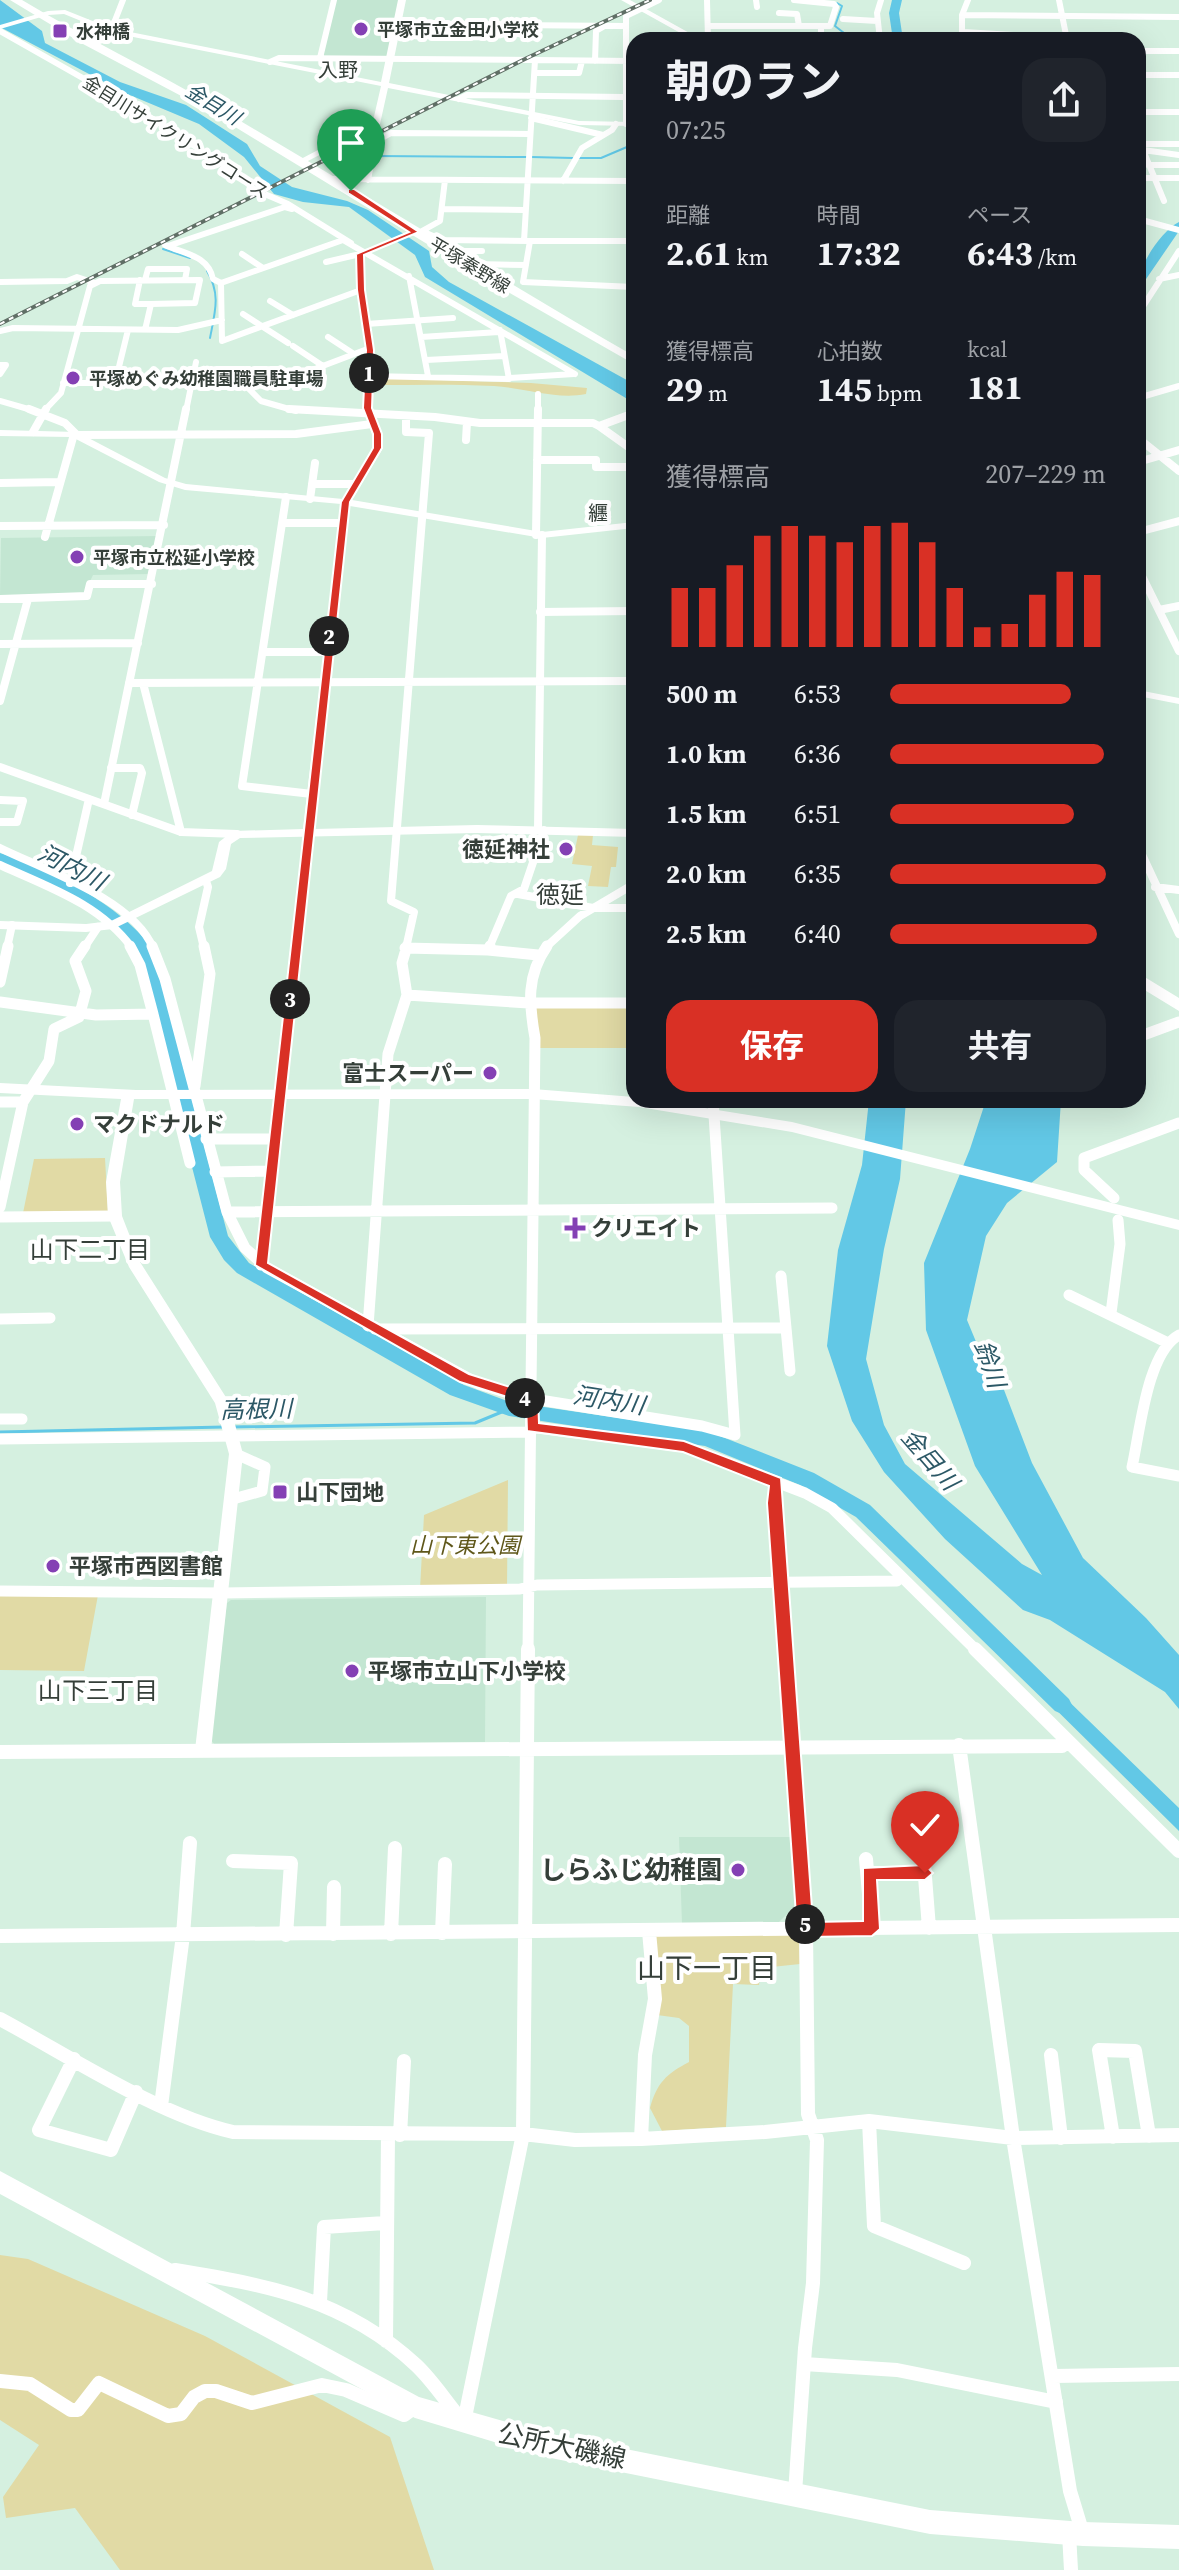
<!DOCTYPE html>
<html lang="ja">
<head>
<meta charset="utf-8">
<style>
	:root { --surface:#171b24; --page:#20242c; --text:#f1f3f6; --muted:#9ea1a6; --accent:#d93025 }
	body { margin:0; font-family:"Source Serif 4","Noto Sans JP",serif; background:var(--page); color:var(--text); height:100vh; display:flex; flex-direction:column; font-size:30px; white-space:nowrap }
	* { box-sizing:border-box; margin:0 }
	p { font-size:26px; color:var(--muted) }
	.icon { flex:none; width:44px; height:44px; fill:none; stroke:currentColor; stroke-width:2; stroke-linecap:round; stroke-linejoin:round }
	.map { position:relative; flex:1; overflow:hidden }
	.drawer { position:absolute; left:626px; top:32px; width:520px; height:1076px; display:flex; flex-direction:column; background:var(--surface); border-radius:24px; box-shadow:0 8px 32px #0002 }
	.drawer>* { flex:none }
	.pin { position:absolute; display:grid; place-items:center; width:68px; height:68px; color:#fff; margin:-82px -34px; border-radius:50% 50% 50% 0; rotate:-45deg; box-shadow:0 0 8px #0007 }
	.pin .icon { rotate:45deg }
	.km { position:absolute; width:40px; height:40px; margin:-20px; border-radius:50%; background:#222; color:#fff; font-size:22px; line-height:40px; text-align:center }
	.round { display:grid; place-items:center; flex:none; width:84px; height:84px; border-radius:24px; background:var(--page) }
	.summary { display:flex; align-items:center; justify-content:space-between; height:136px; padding:0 40px }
	h1 { font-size:44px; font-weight:700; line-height:60px }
	.stats { display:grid; grid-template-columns:repeat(3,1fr); gap:12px; height:136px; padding:8px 40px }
	.stats div { display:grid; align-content:center }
	.stats b { font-size:34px; font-weight:700 }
	.stats small { font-size:22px; font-weight:400 }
	.stats p { font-size:22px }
	.chart { height:224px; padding:16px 40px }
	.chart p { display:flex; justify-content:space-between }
	.chart svg { width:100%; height:144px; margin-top:8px; stroke:var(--accent); stroke-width:6 }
	.button { display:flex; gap:16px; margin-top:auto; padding:16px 40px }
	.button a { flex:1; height:92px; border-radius:24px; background:var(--accent); color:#fff; font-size:32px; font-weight:700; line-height:92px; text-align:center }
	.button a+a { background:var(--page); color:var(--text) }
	ul { padding:0 40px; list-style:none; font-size:26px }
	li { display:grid; grid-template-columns:128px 96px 1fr; align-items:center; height:60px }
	li i { height:20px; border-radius:10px; background:var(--accent) }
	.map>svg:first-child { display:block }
</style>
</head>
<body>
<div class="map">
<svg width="1179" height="2570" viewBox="0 0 1179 2570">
	<rect width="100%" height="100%" fill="#d5f0e0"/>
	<path fill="#c3e6d2" d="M 336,0 L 399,0 L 387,58 L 322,57 Z
		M 158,536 L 150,574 L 93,575 L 84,594 L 0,597 L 1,538 Z
		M 486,1597 L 485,1742 L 215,1745 L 210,1739 L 227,1603 L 231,1600 Z
		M 679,1837 L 795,1837 L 799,1902 L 778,1923 L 682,1924 Z"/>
	<path fill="#e1daa5" d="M 378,378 L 531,383 L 587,388 L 586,394 C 556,400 526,388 494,386 C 455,384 415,385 375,385 L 374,380 Z
		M 578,835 L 593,835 L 592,845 L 618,847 L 616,867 L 611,867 L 608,887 L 588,886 L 592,866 L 572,864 Z
		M 634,1006 L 634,1048 L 540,1048 L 536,1008 Z
		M 105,1158 L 108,1212 L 23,1213 L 34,1159 Z
		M 508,1480 L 507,1588 L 420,1589 L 424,1515 Z
		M 0,1594 L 98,1595 L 84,1671 L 0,1670 Z
		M 659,1934 L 799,1934 L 800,1964 L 761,1968 L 759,1985 L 733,1984 L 726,2127 L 662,2131 L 650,2108 C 657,2083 666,2074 689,2062 L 689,2026 L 679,2018 L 657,2015 L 654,1938 Z
		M 0,2255 L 28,2259 L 205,2336 L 390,2437 L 434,2570 L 120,2570 L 75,2508 L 6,2518 L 3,2497 L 39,2445 L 0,2420 Z"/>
	<path fill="#62c8e6" d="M 0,0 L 42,31 L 45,43 L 120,82 L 186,105 L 247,144 L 260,166 L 292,187 L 347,201 L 368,210 L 429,251 L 432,267 L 449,282 L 634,384 L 634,403 L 425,277 L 415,255 L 349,207 L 303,202 L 274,194 L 244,157 L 199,124 L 125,93 L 0,27 Z
		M 869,1100 L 906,1100 L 900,1179 L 884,1249 L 866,1359 L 884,1425 L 905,1464 L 1022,1564 L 1042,1575 L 975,1466 L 926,1330 L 924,1263 L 970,1149 L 986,1100 L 1061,1100 L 1057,1162 L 1007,1203 L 986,1236 L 967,1320 L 984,1361 L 1001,1382 L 1032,1463 L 1083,1558 L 1146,1618 L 1179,1655 L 1179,1709 L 1165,1692 L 1050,1620 L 1023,1610 L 945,1539 L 884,1472 L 852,1421 L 827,1346 L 838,1250 L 862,1165 Z
		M 1033,1687 L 1055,1688 L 1179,1808 L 1179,1831 Z"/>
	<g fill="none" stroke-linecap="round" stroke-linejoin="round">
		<path stroke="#62c8e6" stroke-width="2" d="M 837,3 L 842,6 L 835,26 L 853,40
			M 375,156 L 526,157
			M 531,157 L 573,158
			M 578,158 L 601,158 L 634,144
			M 163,249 L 190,258
			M 207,271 C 221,294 215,312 210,338"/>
		<path stroke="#62c8e6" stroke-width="3" d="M 232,1427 L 475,1423 L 509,1409
			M 0,1432 L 224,1427"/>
		<path fill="#62c8e6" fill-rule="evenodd" d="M 892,0 L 902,0 L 899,13 L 903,40 L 893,40 L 889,13 Z
			M 1179,222 L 1179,231 L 1142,285 L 1138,286 C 1138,266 1161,231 1179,222 Z
			M 0,853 C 48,867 123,907 152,948 L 228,1236 L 249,1263 L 464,1385 L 510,1402 L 707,1431 L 814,1473 L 870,1505 L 1069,1699 L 1072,1705 L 1069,1711 L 1062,1714 L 1055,1711 L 856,1517 L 800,1485 L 705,1446 L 509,1416 L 450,1395 L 237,1273 L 224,1260 L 210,1237 L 136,949 C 100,906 50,887 0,864 Z"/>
		<path stroke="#fff" stroke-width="6" d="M 707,0 L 708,40
			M 756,0 L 757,7
			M 1059,0 L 1067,40
			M 779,13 L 797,14 L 799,26
			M 962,15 L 1179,17
			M 843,19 L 877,21
			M 398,24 L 626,26
			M 708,26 L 830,26 L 836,7 L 834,4 L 794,0
			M 821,27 L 821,40
			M 108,30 L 112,28 L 123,0
			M 0,31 L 139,110 L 242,177 L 253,189 L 288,204 L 351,243
			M 963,32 L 1066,38
			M 962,39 L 962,15 L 968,0
			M 880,40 L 877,13 L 881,0
			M 1138,51 L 1179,51
			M 320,58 L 334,0
			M 595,61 L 596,31 L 603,27
			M 270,62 L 279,58 L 535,60
			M 535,73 L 579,73 L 582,61
			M 1138,75 L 1179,75
			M 459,99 L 467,95 L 624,97
			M 1138,112 L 1179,112
			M 531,118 L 603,135
			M 626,124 L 626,16 L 659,0
			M 1138,139 L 1143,150 L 1179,155
			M 1141,144 L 1179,144
			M 1143,150 L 1164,201
			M 1148,165 L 1179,165
			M 1138,178 L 1179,178
			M 332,179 L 634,181
			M 368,180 L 375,142 L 391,133 L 530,134
			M 563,181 L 582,148 L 612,130 L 616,124
			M 442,209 L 524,210
			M 1138,219 L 1179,230
			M 422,231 L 440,221 L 445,180
			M 424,232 L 442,240 L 530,241 L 523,282 L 634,287
			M 524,241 L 535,60 L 634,61
			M 530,241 L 634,241
			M 165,245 C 184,254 208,255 213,279 L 221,283 L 222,341 L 361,290
			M 168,246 L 285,207 L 292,209
			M 453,251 L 482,251
			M 242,254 L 263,268
			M 467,259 L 475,264 L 526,265
			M 326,262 L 360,254
			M 409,276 L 428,376
			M 1159,279 L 1179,275
			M 140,280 L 135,304 L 151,304
			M 145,280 L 148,269 L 187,269 L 185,280
			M 0,282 L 67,281 L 77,277 L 95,283
			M 221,283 L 343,240 L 575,374
			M 270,301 L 293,315
			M 243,314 L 288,343
			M 1138,314 L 1179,251
			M 366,324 L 453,318
			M 0,331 L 13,328 L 178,330 L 222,320
			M 328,337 L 354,354
			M 421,337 L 499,332
			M 293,346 L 323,366
			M 426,360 L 504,356
			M 0,365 L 6,365 L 0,374
			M 299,375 L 370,348
			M 369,376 L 509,379 L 500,330
			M 510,378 L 574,374
			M 63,383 L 243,383 L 261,401 L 296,411
			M 115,383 L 128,330
			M 1138,398 L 1179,386
			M 0,401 L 35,411
			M 44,411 L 61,393 L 90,286 L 100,281 L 200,280 L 195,303 L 151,304 L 145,330
			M 186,411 L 196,362
			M 538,411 L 538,394"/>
		<path stroke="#fff" stroke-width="8" d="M 29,409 L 65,423 L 77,435 L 296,434 L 372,424
			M 289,409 L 435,417 L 480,423 L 593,423 L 599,426 L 634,413
			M 406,416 L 406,432 L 429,433 L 391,901 L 414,912 L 406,948
			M 599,426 L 634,451
			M 33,432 L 46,409
			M 1138,438 L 1179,471
			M 466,440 L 467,422
			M 537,460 L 596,460 L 596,467 L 634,467
			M 1138,462 L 1179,450
			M 0,483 L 60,482
			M 312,484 L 356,484
			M 286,497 L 242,786 L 312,794
			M 310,499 L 315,463
			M 282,523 L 343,523
			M 0,526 L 164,525
			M 1138,532 L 1179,521
			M 536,535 L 538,409
			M 45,537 L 74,434
			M 1138,568 L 1179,651
			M 0,599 L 87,596 L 90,584 L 152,584
			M 1159,610 L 1179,606
			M 540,612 L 634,611
			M 0,644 L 138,643
			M 263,652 L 328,652
			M 129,683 L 634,681
			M 143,683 L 181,832
			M 0,701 L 28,599
			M 0,767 L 181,832 L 237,834
			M 111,768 L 140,768 L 142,773 L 132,815
			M 0,800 L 23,801 L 17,822 L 0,822
			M 104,804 L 186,409
			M 538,830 L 542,535
			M 1138,846 L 1179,934
			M 0,848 C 45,870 134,900 153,948
			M 0,865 C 48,887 100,904 132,948
			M 70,883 L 89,799
			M 1155,887 L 1179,890
			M 518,894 L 593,908 L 634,908
			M 7,948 L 12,925
			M 84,948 L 98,927
			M 204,948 L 199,927 L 208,887 L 206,881
			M 295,948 L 308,832
			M 405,948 L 418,948
			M 489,948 L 511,896 L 524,889 L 544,830
			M 545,948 L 580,916 L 634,884"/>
		<path stroke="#fff" stroke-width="11" d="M 130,946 L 140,965 L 153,1014
			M 152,946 L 165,979 L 227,1212 L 245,1248 L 267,1268 L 479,1384 L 521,1397 L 702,1426 L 735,1435 L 713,1100
			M 405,948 L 488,950 L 490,946
			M 488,950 L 538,955
			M 0,982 L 8,946
			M 407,995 L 529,1003 L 634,1003
			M 0,1002 L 96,1015 L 153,1014 L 190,1163
			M 1138,1037 L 1179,1022
			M 195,1086 L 210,974 L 204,946
			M 0,1102 L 23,1102
			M 206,1139 L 275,1139
			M 215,1172 L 271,1171
			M 1114,1198 L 1084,1170 L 1084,1158 L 1179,1123
			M 0,1207 L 23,1102 L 49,1061 L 54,1029 L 79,1017 L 86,991 L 75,961 L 85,946
			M 227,1212 L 832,1208
			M 0,1217 L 115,1216
			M 261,1265 L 296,946
			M 781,1276 L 786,1328
			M 1069,1295 L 1166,1342
			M 1111,1313 L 1120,1244 L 1118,1220
			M 0,1319 L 50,1318
			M 368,1326 L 388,1054 L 407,995 L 402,963 L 407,946
			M 375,1329 L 786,1328 L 790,1371
			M 1179,1335 C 1147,1352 1140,1432 1132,1467 L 1179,1476
			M 0,1419 L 22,1419
			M 531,1427 L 684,1447 L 805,1493 L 832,1508 L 977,1651
			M 0,1439 L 531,1432
			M 776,1482 L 774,1503 L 785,1651
			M 233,1499 L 262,1491 L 265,1467 L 236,1454
			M 0,1591 L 223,1593 L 520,1589 L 537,1585 L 897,1581
			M 528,1651 L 535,1038 C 529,1004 526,976 547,946"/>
		<path stroke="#fff" stroke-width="14" d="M 785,1649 L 806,1929 L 808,2114 L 817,2140 L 813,2283 L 805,2348 L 795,2493
			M 975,1649 L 1179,1851
			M 959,1745 L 1013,2138 L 1070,2491 L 1083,2534
			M 0,1752 L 1062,1746
			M 866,1859 L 872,1929
			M 233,1861 L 291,1863 L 286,1935
			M 924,1864 L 929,1928
			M 868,1873 L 925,1873
			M 442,1933 L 445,1864
			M 333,1934 L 334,1887
			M 391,1934 L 395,1848
			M 0,1936 L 1179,1925
			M 0,2019 C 69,2056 158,2115 233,2132 L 523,2134 L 575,2140 L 641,2139 L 765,2132 L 869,2121 L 1013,2138 L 1179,2135
			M 1051,2055 L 1061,2138
			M 74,2059 L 39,2130 L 111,2150 L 136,2092
			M 161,2106 L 183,1935 L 190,1843
			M 869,2121 L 874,2226 L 964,2263
			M 400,2135 L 404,2061
			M 1113,2137 L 1099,2050 L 1135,2051 L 1149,2136
			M 641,2139 L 645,2055 L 655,1999 L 649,1931
			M 175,2270 C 267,2285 345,2299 416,2365 C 432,2380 445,2400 459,2417
			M 320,2302 L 324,2227 L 385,2223
			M 386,2341 L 388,2135
			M 804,2364 L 897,2370 L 1056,2402
			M 1053,2376 L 1179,2374
			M 0,2381 L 30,2384 L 71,2410 L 78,2410 L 99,2383 L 168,2416 L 181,2414 L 194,2397 L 205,2391 L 216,2391 L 252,2403 L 322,2385 L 346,2390 L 404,2415 L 415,2407
			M 464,2422 L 523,2134 L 528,1649
			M 1069,2533 L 1071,2570"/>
		<path fill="#fff" fill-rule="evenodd" d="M 398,0 L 406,0 L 389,83 L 579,121 L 634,122 L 634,126 L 579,125 L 388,88 L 380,124 L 302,164 L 298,162 L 299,160 L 373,121 L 381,86 L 108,32 L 64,14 L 48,15 L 0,29 L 0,25 L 48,11 L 65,10 L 110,28 L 381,82 Z
			M 621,0 L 630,0 L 702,40 L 693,40 Z
			M 412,230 L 419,232 L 364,255 L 365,290 L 374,350 L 373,408 L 382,434 L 383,448 L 352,500 L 542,532 L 634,522 L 634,528 L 542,538 L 350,506 L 314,829 L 477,825 L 634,829 L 634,837 L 477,833 L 240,838 L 231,844 L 226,869 L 220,877 L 113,929 L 86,932 L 0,929 L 0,921 L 86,924 L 111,921 L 212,871 L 219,842 L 233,831 L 303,829 L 341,504 L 185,490 L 159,482 L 72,437 L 0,436 L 0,430 L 77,432 L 165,478 L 186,484 L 343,499 L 373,448 L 372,434 L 363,408 L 366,350 L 357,290 L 356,254 Z
			M 1138,690 L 1179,698 L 1179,704 L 1138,696 Z
			M 0,1083 L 136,1090 L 533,1089 L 634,1097 L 634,1100 L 655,1100 L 792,1122 L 1179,1220 L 1179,1230 L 792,1132 L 639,1107 L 533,1099 L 134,1099 L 120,1182 L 122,1216 L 140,1262 L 229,1402 L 243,1454 L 211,1750 L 209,1755 L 203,1757 L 197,1755 L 195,1750 L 229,1454 L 215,1403 L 129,1267 L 108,1216 L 106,1182 L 121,1099 L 0,1093 Z"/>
		<path fill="#fff" fill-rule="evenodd" d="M 0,2171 L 419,2397 L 541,2432 L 930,2510 L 1083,2522 L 1179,2525 L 1179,2549 L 1083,2546 L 930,2534 L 541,2456 L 415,2418 L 0,2194 Z"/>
		<path fill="#fff" fill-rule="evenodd" d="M 10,0 L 22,0 C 84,37 150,69 213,105 C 354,187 492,274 634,356 L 634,364 L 478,275 L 204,108 L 83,44 Z
			M 1138,973 L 1179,998 L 1179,1011 L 1138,986 Z"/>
		<g stroke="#606f66" stroke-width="4">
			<path id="rail" d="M 0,324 L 527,58 L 650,0"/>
		</g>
		<use href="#rail" stroke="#fff" stroke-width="2" stroke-dasharray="5" stroke-linecap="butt"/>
	</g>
	<path fill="#d93025" stroke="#fff" stroke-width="2" d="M 348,189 L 354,189 L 419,232 L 364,255 L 365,290 L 374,350 L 372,408 L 382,434 L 382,448 L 350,502 L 268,1263 L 469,1374 L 538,1396 L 539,1423 L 684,1441 L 781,1478 L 813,1922 L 863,1921 L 863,1868 L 925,1865 L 933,1873 L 925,1880 L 877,1880 L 880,1929 L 872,1936 L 806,1937 L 797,1929 L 767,1503 L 769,1486 L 683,1452 L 527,1431 L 526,1403 L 460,1382 L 255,1265 L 341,502 L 373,448 L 373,434 L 363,408 L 366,350 L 357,290 L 356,254 L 409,232 L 348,193 Z"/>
	<g fill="#8440b4" stroke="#fff" stroke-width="3">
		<circle cx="361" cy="29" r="8"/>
		<rect x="52" y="23" width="16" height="16" rx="4"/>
		<circle cx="73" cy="378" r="8"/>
		<circle cx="77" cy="557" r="8"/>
		<circle cx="566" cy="849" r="8"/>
		<circle cx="490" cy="1073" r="8"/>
		<circle cx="77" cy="1124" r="8"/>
		<path d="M571 1216h8v8h8v8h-8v8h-8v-8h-8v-8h8z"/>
		<rect x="272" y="1484" width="16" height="16" rx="4"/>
		<circle cx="53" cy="1566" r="8"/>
		<circle cx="352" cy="1671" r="8"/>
		<circle cx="738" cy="1870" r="8"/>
	</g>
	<g text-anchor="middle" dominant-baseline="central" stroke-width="8" stroke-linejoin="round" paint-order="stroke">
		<g font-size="18" font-weight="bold" fill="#353f39" stroke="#fff" text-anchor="start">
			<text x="377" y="29">平塚市立金田小学校</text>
			<text x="76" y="31">水神橋</text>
			<text x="89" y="378">平塚めぐみ幼稚園職員駐車場</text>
			<text x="93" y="557">平塚市立松延小学校</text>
		</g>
		<g font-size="18" fill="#353f39" stroke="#fff">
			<text transform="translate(176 137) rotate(32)">金目川サイクリングコース</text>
			<text transform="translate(470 265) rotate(31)">平塚秦野線</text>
		</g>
		<g font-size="20" fill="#353f39" stroke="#fff">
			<text x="338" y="70">入野</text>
			<text x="598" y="513">纒</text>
		</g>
		<g font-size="20" font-style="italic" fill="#2c5866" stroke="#fff">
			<text transform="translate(213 104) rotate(31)">金目川</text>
		</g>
		<g font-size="22" font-weight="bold" fill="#353f39" stroke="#fff" text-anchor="start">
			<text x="550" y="849" text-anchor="end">徳延神社</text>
			<text x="474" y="1073" text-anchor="end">富士スーパー</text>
			<text x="93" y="1124">マクドナルド</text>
			<text x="591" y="1228">クリエイト</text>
			<text x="296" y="1492">山下団地</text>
			<text x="69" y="1566">平塚市西図書館</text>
			<text x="368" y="1671">平塚市立山下小学校</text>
		</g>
		<g font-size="22" font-style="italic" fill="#5f571a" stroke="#fff">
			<text x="465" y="1545">山下東公園</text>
		</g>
		<g font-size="24" font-style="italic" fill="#2c5866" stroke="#fff">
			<text transform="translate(72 867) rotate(27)">河内川</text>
			<text transform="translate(990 1364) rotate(71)">鈴川</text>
			<text transform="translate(609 1400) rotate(9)">河内川</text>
			<text transform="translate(256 1409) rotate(-1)">高根川</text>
			<text transform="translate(930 1459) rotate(49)">金目川</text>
		</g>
		<g font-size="24" fill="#353f39" stroke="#fff">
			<text x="560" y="894">徳延</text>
			<text x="90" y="1249">山下二丁目</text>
			<text x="98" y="1690">山下三丁目</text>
		</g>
		<g font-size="26" font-weight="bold" fill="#353f39" stroke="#fff" text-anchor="end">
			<text x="722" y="1870">しらふじ幼稚園</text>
		</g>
		<g font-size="26" fill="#353f39" stroke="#fff">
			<text transform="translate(562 2446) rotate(12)">公所大磯線</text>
		</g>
		<g font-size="28" fill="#353f39" stroke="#fff">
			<text x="707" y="1968">山下一丁目</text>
		</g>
	</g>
</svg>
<div class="pin" style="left:351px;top:191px;background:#1e9e55"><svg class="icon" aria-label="arrive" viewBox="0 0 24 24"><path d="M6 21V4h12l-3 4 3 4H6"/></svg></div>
<div class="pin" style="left:925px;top:1873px;background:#d93025"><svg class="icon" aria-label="check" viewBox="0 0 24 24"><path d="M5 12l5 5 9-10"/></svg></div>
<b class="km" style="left:369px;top:373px">1</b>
<b class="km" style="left:329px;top:636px">2</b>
<b class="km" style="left:290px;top:999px">3</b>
<b class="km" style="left:525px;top:1398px">4</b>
<b class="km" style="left:805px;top:1924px">5</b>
<section class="drawer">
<div class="summary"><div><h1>朝のラン</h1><p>07:25</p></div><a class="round"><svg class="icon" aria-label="share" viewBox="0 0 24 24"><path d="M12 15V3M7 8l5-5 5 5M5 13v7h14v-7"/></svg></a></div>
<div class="stats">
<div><p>距離</p><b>2.61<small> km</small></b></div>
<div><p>時間</p><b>17:32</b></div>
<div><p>ペース</p><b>6:43<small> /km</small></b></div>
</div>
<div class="stats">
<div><p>獲得標高</p><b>29<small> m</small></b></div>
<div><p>心拍数</p><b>145<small> bpm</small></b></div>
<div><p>kcal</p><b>181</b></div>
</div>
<div class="chart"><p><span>獲得標高</span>207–229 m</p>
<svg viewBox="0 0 160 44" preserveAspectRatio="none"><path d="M5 44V26M15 44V26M25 44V19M35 44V10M45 44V7M55 44V10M65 44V12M75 44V7M85 44V6M95 44V12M105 44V26M115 44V38M125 44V37M135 44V28M145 44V21M155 44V22"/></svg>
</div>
<ul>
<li><b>500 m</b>6:53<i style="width:84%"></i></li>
<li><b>1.0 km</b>6:36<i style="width:99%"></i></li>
<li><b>1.5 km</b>6:51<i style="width:85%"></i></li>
<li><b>2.0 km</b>6:35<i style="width:100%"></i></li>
<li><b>2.5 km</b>6:40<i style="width:96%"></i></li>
</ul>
<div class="button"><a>保存</a><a>共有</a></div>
</section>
</div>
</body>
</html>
